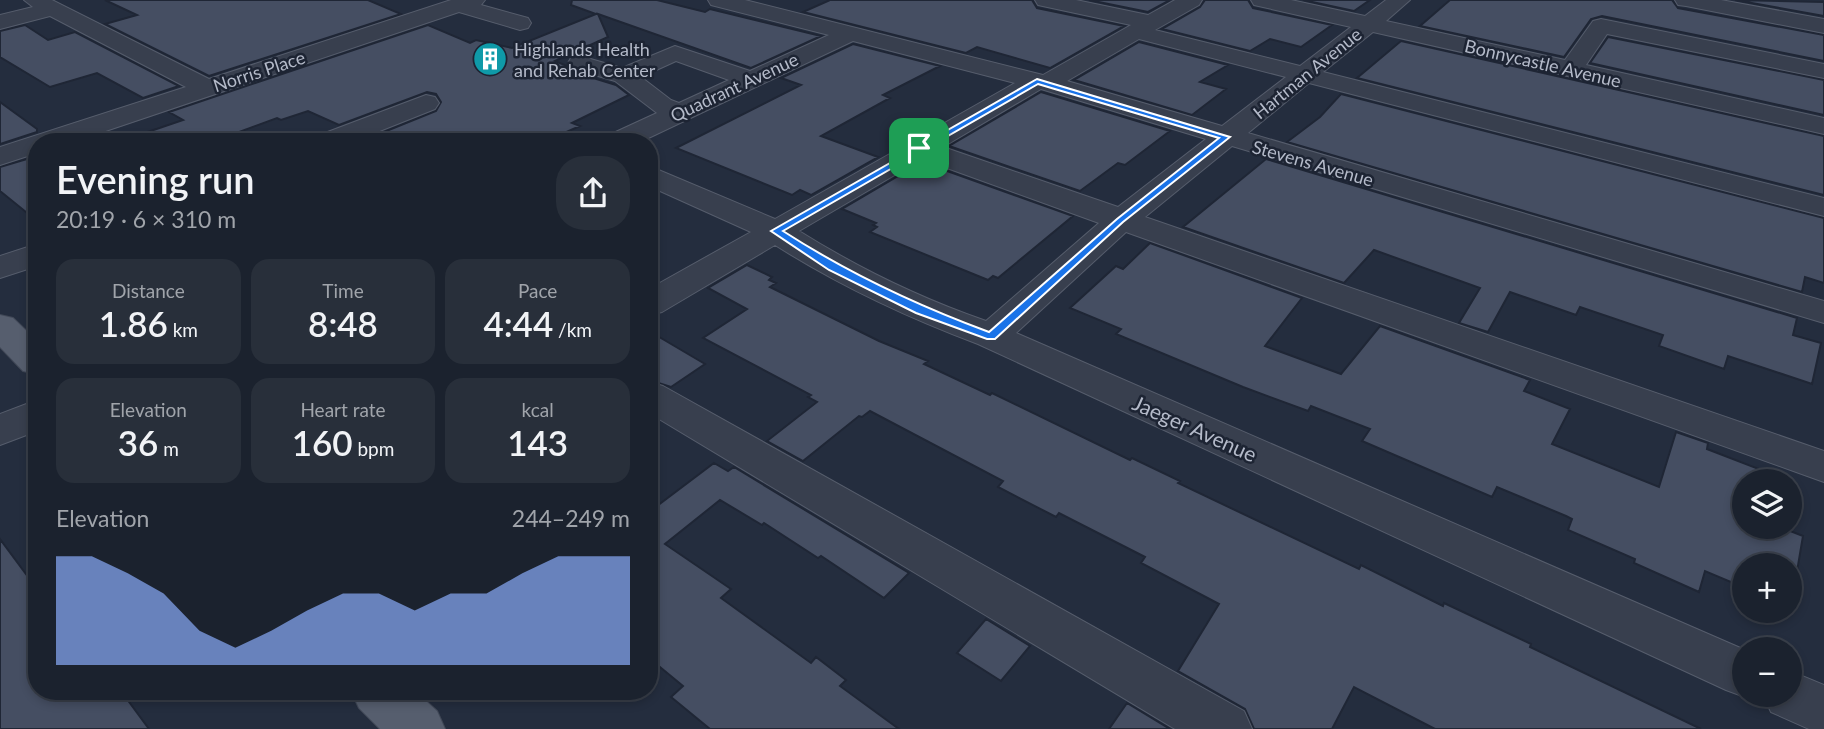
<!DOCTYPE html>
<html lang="en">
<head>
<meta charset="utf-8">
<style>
	:root { --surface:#1b222e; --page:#282f3a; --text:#f1f3f6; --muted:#a0a4aa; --line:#393f4a; --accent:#89abf9 }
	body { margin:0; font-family:Lato,sans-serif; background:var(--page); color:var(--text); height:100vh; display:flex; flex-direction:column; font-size:26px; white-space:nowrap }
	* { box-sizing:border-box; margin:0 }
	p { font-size:23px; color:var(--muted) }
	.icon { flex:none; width:38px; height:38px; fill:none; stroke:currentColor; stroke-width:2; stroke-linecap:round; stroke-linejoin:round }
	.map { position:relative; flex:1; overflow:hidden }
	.details { position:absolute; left:28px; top:133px; width:630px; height:567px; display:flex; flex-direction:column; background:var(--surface); border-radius:28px; box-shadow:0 4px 10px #0003,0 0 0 2px var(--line) }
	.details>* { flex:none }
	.fabs { position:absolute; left:1732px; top:469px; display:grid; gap:14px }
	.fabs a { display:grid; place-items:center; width:70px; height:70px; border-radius:50%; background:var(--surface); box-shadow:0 4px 10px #0003,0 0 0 2px var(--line); font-size:35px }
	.pin { position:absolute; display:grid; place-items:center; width:60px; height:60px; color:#fff; margin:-30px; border-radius:14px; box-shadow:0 4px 10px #0006 }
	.round { display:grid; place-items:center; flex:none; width:74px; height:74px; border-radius:28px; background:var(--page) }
	.headline { display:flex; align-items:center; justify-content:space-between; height:119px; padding:0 28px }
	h1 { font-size:38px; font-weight:600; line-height:52px }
	.metrics { display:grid; grid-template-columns:repeat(3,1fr); gap:10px; height:119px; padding:7px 28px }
	.metrics div { display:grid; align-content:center; border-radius:18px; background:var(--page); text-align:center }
	.metrics b { font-size:35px; font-weight:600 }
	.metrics small { font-size:19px; font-weight:400 }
	.metrics p { font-size:19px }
	.chart { height:196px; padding:14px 28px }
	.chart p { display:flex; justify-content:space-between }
	.chart svg { width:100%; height:126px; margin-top:7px; fill:var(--accent); opacity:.7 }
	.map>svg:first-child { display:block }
</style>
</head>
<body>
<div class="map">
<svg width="1824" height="729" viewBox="0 0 1824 729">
	<rect width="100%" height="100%" fill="#242d3e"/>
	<path fill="#454e62" stroke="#1f2635" stroke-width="2" d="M 105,0 L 368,0 L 401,14 L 209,76 L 105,24 L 137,15 Z
		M 572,0 L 657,0 L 705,12 L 710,9 L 821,36 L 751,68 L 598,14 L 608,37 L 555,61 L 567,66 L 570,71 L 616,85 L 629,95 L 572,123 L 580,126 L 544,142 L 378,142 L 369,138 L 436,111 L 441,102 L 436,94 L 427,92 L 339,125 L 308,111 L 281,120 L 277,118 L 212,142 L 134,142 L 133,137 L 183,120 L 169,112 L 428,25 L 470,43 L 476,40 L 512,48 L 596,14 L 571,5 Z
		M 830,0 L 1032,0 L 1037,8 L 1124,26 L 1050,68 L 977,47 L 966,53 L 803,12 Z
		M 1089,0 L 1170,0 L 1148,12 Z
		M 1205,0 L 1248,0 L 1253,8 L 1332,25 L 1301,47 L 1270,39 L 1250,51 L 1162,29 L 1200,7 Z
		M 1303,0 L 1370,0 L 1354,11 Z
		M 1450,0 L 1672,0 L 1678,8 L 1824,35 L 1824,61 L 1602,16 L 1591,19 L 1564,57 L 1420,26 Z
		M 1735,0 L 1824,2 L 1824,16 Z
		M 25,25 L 48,40 L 75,32 L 179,86 L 143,98 L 97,73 L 50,87 L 0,57 L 0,31 Z
		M 1608,37 L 1824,80 L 1824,115 L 1590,63 Z
		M 1401,41 L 1824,136 L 1824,195 L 1357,78 Z
		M 1139,42 L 1228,65 L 1200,82 L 1226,89 L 1192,115 L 1074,80 Z
		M 853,44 L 940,66 L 883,95 L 890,98 L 821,136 L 878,157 L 811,195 L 800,190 L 792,195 L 676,148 L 801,85 L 781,78 Z
		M 1041,92 L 1170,131 L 1125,165 L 1118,163 L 1080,191 L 949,146 Z
		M 1341,94 L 1824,218 L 1824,283 L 1805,277 L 1802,292 L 1287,142 L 1320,117 Z
		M 0,102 L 37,129 L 37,132 L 0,144 Z
		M 37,156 L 37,221 L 0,191 L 0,167 Z
		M 1266,159 L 1797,318 L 1793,335 L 1821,343 L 1812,384 L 1728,356 L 1724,369 L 1659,346 L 1663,335 L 1580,307 L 1576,315 L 1510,292 L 1488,332 L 1459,323 L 1480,288 L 1374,250 L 1344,283 L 1183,227 Z
		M 922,162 L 1073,216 L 998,278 L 993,276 L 988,280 L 870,232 L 877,227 L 873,225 L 876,223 L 842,209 Z
		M 1150,243 L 1302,298 L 1265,346 L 1341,374 L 1380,326 L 1530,380 L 1524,391 L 1570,409 L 1552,444 L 1659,487 L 1676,432 L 1708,443 L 1707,449 L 1795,483 L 1790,505 L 1790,481 L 1745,481 L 1745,527 L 1786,527 L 1785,529 L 1803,536 L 1791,607 L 1790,565 L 1745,565 L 1745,588 L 1705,571 L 1699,592 L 1634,563 L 1635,559 L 1568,530 L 1572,519 L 1566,516 L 1497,487 L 1492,497 L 1362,441 L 1370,429 L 1311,406 L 1308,411 L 1243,387 L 1116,334 L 1121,329 L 1070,308 L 1116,266 L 1123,269 Z
		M 747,265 L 772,277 L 769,280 L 776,283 L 770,287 L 879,341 L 928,361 L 924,364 L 990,395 L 992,393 L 1130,460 L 1132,458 L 1180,481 L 1178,483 L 1359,569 L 1361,565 L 1443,606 L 1444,603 L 1531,644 L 1530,647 L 1701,729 L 1435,729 L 1354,687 L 1332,729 L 1254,729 L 1245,709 L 1178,671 L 1219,604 L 1141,563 L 1145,557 L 1059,513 L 1056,517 L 998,487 L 1003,481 L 870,411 L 862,417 L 859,416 L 803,461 L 767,441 L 817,402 L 808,397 L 811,395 L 703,338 L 747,309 L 708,288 Z
		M 649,331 L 705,364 L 671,387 L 649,380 Z
		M 714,463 L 728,471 L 734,467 L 909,573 L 884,598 L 821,556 L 818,558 L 764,523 L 762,525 L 720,500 L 665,544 L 731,589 L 721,598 L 811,663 L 816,657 L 846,680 L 840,686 L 899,729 L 710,729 L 671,697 L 683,686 L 649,658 L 649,512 Z
		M 0,539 L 37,589 L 37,691 L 121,691 L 149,729 L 0,729 Z
		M 986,619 L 1030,646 L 1001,681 L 957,653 Z
		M 1127,703 L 1170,729 L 1109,729 Z"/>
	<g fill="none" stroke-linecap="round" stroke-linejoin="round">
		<g stroke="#565d6c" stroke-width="2">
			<path id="minor" d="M 24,0 L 52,0 L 209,79 L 451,0 L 485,0 L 481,5 L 528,18 L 531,23 L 528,28 L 520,30 L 459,12 L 73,142 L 37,142 L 37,153 L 0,165 L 0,147 L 186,87 L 50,16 L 0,29 L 0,15 L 33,7 Z
				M 708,0 L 745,0 L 1043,75 L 1131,25 L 1038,5 L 1035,0 L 1076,0 L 1148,15 L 1175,0 L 1202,0 L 1199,5 L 1155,30 L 1300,66 L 1351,27 L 1254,5 L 1251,0 L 1291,0 L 1365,16 L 1386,0 L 1410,0 L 1386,21 L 1565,60 L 1593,21 L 1601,19 L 1824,64 L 1824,78 L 1607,34 L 1586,65 L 1824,118 L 1824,134 L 1373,32 L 1323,72 L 1824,198 L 1824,216 L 1309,83 L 1248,133 L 1824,301 L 1824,323 L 1232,146 L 1145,217 L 1824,451 L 1824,482 L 1126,232 L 1016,333 L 1745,650 L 1745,695 L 1751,695 L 1745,697 L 1726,690 L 978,344 C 906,317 840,286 775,245 L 662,312 L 649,315 L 649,289 L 751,232 L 649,186 L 649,166 L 775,219 L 1015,83 L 853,41 L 640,142 L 603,142 L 607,136 L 657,113 L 615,81 L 571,68 L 568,63 L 571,58 L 580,56 L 622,68 L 675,46 L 750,71 L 829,35 L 711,5 ZM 1139,39 L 1286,77 L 1222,126 L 1067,81 ZM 676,61 L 729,80 L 679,103 L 671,100 L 641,77 ZM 1041,89 L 1206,139 L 1118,207 L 943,147 ZM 922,159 L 1099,223 L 986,321 C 920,298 858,268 799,231 Z
				M 1675,0 L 1721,0 L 1824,19 L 1824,33 L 1686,6 L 1678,5 Z
				M 426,95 L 435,97 L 439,103 L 435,109 L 352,142 L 313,142 L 317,136 Z
				M 37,244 L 37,266 L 0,278 L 0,256 Z
				M 649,382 L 663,386 L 1244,711 L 1252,729 L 1175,729 L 649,413 Z
				M 37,400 L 37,431 L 0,445 L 0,414 Z
				M 1790,671 L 1824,685 L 1824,729 L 1809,729 L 1771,712 L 1763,695 L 1790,695 Z"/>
		</g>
		<g stroke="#414857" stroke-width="2">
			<path id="major" d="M 0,315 L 13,318 L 37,341 L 37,374 L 23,371 L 0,347 Z
				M 351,691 L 415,691 L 437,711 L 445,729 L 380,729 L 359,708 Z"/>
		</g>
		<use href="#minor" fill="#383f4e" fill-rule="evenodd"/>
		<use href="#major" fill="#565e6e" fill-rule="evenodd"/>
	</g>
	<path fill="#1a73e8" stroke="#fff" stroke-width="2" fill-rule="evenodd" d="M 1037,79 L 1230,137 L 1123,222 L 995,339 L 987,339 L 916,313 L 829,270 L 771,231 ZM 1038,84 L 1219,138 L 1117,219 L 989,332 C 916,305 848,273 783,231 Z"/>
	<defs>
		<g id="building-disc" transform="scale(1.75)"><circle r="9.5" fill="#0f9aa8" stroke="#1d2433"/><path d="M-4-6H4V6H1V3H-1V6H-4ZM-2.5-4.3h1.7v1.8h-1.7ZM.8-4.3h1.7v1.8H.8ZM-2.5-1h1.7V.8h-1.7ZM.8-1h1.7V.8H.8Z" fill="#fff"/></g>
	</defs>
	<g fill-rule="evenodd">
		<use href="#building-disc" x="490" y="59"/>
	</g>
	<g text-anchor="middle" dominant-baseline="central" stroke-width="5" stroke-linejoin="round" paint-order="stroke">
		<g font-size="18" fill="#b4bac9" stroke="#1d2433" text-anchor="start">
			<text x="514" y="49">Highlands Health<tspan x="514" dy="21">and Rehab Center</tspan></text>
		</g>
		<g font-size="18" fill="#b4bac9" stroke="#1d2433">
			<text transform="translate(1543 63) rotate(13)">Bonnycastle Avenue</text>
			<text transform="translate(259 71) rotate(-18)">Norris Place</text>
			<text transform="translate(1307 73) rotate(-39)">Hartman Avenue</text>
			<text transform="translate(734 87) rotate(-25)">Quadrant Avenue</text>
			<text transform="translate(1313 163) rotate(16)">Stevens Avenue</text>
		</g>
		<g font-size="21" fill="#b4bac9" stroke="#1d2433">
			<text transform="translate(1195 428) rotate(24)">Jaeger Avenue</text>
		</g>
	</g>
</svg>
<div class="fabs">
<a><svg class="icon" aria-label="layers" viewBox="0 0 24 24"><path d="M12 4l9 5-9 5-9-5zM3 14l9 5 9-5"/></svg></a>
<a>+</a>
<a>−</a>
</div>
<div class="pin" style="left:919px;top:148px;background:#1e9e55"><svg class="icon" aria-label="arrive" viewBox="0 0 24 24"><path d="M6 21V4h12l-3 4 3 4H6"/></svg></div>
<section class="details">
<div class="headline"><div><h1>Evening run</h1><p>20:19 · 6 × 310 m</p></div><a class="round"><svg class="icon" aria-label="share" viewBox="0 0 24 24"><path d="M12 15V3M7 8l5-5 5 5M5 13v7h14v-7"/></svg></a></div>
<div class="metrics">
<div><p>Distance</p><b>1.86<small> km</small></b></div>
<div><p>Time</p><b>8:48</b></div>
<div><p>Pace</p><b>4:44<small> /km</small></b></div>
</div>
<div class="metrics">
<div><p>Elevation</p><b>36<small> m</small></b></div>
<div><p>Heart rate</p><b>160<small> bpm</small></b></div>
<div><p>kcal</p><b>143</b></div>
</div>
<div class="chart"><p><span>Elevation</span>244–249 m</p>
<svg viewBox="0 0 160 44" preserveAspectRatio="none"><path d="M0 44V6L10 6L20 12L30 19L40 32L50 38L60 32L70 25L80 19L90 19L100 25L110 19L120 19L130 12L140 6L150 6L160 6V44z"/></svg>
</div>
</section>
</div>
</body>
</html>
